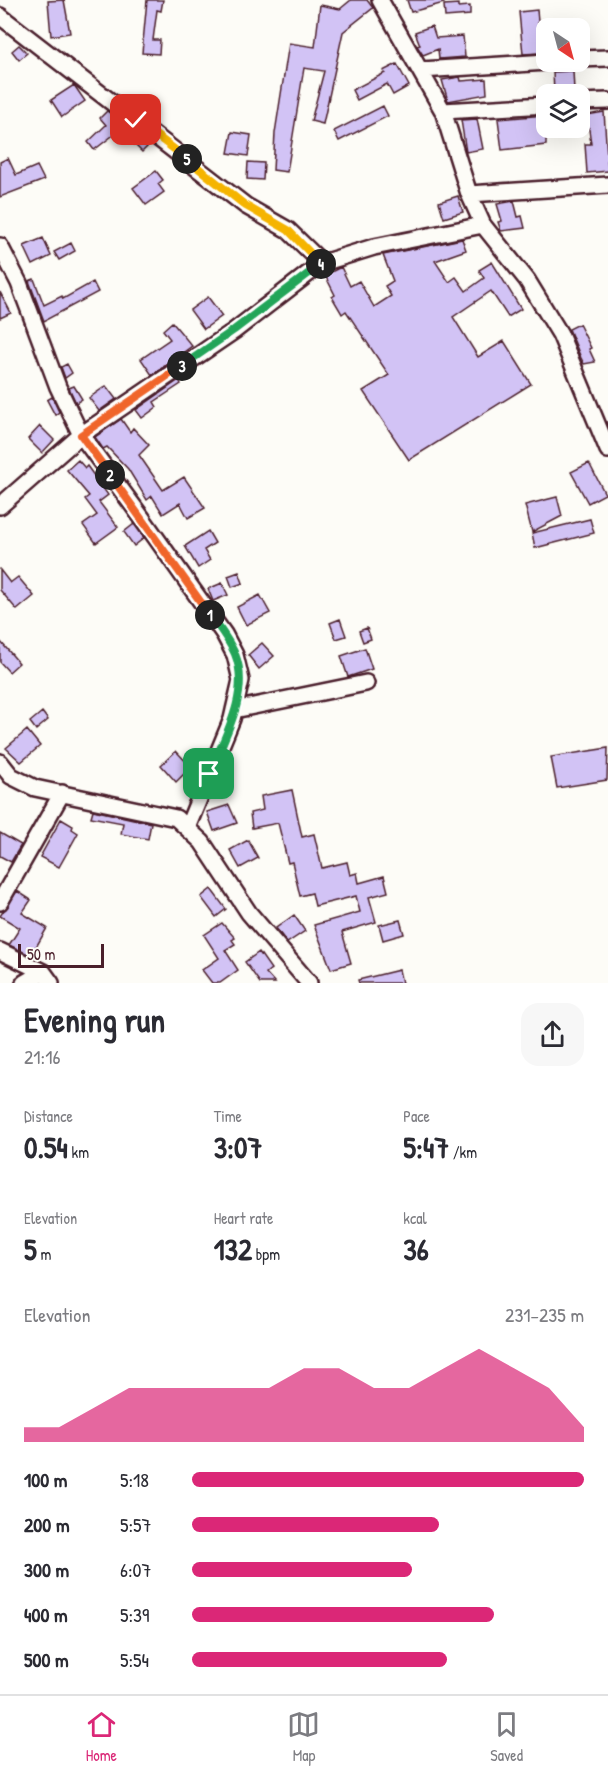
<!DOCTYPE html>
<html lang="en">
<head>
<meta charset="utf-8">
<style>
	:root { --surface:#fff; --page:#f7f7f7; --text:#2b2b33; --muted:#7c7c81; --line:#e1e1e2; --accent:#db2777 }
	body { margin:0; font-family:"Patrick Hand",sans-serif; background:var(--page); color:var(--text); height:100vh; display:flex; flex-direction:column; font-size:22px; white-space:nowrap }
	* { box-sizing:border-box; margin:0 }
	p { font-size:20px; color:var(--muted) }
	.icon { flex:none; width:33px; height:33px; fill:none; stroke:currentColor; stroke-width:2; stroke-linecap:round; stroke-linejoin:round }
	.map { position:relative; height:983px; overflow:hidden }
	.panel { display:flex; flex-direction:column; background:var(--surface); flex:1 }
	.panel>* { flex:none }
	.needle { width:39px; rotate:144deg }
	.fabs { position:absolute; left:536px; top:18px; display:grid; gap:12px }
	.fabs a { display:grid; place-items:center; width:54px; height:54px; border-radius:12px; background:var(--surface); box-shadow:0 6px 24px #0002; font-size:30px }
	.scale { position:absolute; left:18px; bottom:15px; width:86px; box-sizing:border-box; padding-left:6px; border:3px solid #4a1f2b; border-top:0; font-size:16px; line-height:21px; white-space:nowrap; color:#4a1f2b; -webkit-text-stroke:4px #fdfcf7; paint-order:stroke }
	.pin { position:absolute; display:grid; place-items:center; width:51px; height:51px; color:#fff; margin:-26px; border-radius:12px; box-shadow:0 3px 9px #0006 }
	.km { position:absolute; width:30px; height:30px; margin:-15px; border-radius:50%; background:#222; color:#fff; font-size:16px; line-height:30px; text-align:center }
	.round { display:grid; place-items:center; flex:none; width:63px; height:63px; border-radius:18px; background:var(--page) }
	.overview { display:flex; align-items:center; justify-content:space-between; height:102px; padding:0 24px }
	h1 { font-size:33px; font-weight:800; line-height:45px }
	.stats { display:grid; grid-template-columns:repeat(3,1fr); gap:9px; height:102px; padding:6px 24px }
	.stats div { display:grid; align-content:center }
	.stats b { font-size:30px; font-weight:800 }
	.stats small { font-size:16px; font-weight:400 }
	.stats p { font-size:16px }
	.chart { height:168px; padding:12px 24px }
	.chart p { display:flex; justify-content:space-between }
	.chart svg { width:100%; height:108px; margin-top:6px; fill:var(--accent); opacity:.7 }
	ul { padding:0 24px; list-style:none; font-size:20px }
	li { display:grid; grid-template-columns:96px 72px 1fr; align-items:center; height:45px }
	li i { height:15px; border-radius:8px; background:var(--accent) }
	.menu { display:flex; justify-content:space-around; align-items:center; height:84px; border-top:2px solid var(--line); background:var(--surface); font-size:16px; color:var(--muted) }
	.menu a { display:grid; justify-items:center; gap:3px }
	.menu .active { color:var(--accent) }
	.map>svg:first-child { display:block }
</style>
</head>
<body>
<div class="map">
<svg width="608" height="983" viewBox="0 0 608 983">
	<rect width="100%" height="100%" fill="#fdfcf7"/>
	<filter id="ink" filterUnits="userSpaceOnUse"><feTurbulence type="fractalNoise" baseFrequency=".0167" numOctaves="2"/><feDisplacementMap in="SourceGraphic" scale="12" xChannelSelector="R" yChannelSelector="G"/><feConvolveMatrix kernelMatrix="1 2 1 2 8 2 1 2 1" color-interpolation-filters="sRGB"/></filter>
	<g filter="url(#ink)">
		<path fill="#d2c3f5" stroke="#4a1f2b" stroke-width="1.5" d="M 64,0 L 70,33 L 51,36 L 48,1 Z
			M 147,0 L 163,0 L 161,11 L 157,10 L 153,40 L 160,40 L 159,54 L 142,53 Z
			M 351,0 L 367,0 L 373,8 L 343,32 L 323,124 L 311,121 L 324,71 L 304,68 L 287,172 L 273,170 L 275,133 L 289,43 L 315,47 L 320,5 L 340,9 Z
			M 407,0 L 444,0 L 444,3 L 411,12 Z
			M 458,4 L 458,7 L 470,6 L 470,15 L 445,17 L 444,5 Z
			M 537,10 L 541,53 L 523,54 L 519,12 Z
			M 432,26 L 436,38 L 463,36 L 465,57 L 439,59 L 438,49 L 423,55 L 417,46 L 420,45 L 415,32 Z
			M 19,45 L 27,53 L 19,60 L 12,51 Z
			M 397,64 L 409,86 L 393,95 L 387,84 L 357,100 L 352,90 L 385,73 L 383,71 Z
			M 573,71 L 574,91 L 554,92 L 553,72 Z
			M 460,77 L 461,81 L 486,79 L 487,94 L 448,101 L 442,80 Z
			M 74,85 L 85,101 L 62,117 L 51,100 Z
			M 383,106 L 388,116 L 339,141 L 334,131 Z
			M 107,111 L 150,144 L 142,152 L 120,130 L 94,150 L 88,142 L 106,125 L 100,118 Z
			M 604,112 L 608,171 L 587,173 L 585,144 L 591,144 L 587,115 Z
			M 546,115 L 546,145 L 502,150 L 498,119 Z
			M 477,119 L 483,149 L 466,152 L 461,120 Z
			M 232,132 L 251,135 L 248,156 L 228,153 Z
			M 8,158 L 16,175 L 37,166 L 44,180 L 0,197 L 0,162 Z
			M 248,162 L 264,163 L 263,180 L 247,179 Z
			M 156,171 L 163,180 L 158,184 L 164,192 L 146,205 L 133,188 Z
			M 458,196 L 463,212 L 444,218 L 439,202 Z
			M 514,201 L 518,217 L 522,216 L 525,228 L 501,231 L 498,222 L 502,221 L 497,204 Z
			M 43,238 L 51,256 L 33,265 L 24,246 Z
			M 462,239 L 466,250 L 435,261 L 449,282 L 456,277 L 466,291 L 484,278 L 479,270 L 492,262 L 521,309 L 508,317 L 491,291 L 453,317 L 478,357 L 504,341 L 531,384 L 409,460 L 363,391 L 389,375 L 346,311 L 342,314 L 332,297 L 335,295 L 325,275 L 341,267 L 350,286 L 359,281 L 374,307 L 391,296 L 385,286 L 393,281 L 383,255 Z
			M 71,243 L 75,251 L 59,260 L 54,252 Z
			M 34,279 L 44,305 L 62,296 L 63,299 L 93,282 L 98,292 L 44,321 L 29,281 Z
			M 0,292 L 11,313 L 0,318 Z
			M 208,297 L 222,316 L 204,329 L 190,310 Z
			M 172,322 L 192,346 L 152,375 L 141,359 L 170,339 L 163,330 Z
			M 579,324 L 591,348 L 589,349 L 595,362 L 584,364 L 581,358 L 569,329 Z
			M 67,364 L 72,373 L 65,378 L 61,367 Z
			M 179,380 L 181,384 L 154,402 L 157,407 L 142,418 L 136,410 Z
			M 74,386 L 82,399 L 76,403 L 69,388 Z
			M 106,386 L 116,399 L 99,411 L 89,398 Z
			M 52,397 L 59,412 L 55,415 L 47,400 Z
			M 121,419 L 130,432 L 133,428 L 149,445 L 139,455 L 163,490 L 184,477 L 205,508 L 188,518 L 180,503 L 163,514 L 152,496 L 147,500 L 128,469 L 107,447 L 103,449 L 95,437 Z
			M 40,426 L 54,440 L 42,453 L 28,439 Z
			M 78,460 L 85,468 L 87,466 L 108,495 L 99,502 L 118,527 L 96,543 L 83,525 L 97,515 L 85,499 L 89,496 L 67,470 Z
			M 589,463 L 605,494 L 588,503 L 571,472 Z
			M 557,497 L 562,516 L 532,532 L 525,505 Z
			M 590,519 L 594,533 L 535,548 L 532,533 Z
			M 134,524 L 144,538 L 134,546 L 124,532 Z
			M 208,531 L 215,543 L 204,550 L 210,560 L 198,568 L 185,546 Z
			M 0,570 L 10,583 L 18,577 L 34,596 L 17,610 L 0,590 Z
			M 239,572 L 243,583 L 232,587 L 228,576 Z
			M 222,583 L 228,595 L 213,601 L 208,589 Z
			M 260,595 L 270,613 L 246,625 L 237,607 Z
			M 340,619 L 346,636 L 336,639 L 330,623 Z
			M 367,628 L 371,639 L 363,642 L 359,631 Z
			M 0,641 L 19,663 L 9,672 L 0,662 Z
			M 262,643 L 274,656 L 259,669 L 248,655 Z
			M 365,648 L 372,669 L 348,677 L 341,656 Z
			M 42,712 L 48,720 L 36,730 L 30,722 Z
			M 27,730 L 40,746 L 21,762 L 6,748 Z
			M 608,748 L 607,780 L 557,788 L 551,757 Z
			M 176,751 L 191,767 L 176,782 L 161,765 Z
			M 292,790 L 302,837 L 314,834 L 322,868 L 347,862 L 350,875 L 357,873 L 359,883 L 384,876 L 388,892 L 369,897 L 376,922 L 342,932 L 351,963 L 331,969 L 314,925 L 360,912 L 356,896 L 315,906 L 312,893 L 300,896 L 292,862 L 288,863 L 278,823 L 252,828 L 250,813 L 263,810 L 261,796 Z
			M 229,805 L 237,823 L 214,831 L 207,812 Z
			M 93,810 L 151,823 L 148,839 L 121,834 L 123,823 L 91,817 Z
			M 61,819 L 73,826 L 72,829 L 78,833 L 59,867 L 40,857 Z
			M 0,833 L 21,845 L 11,862 L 0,856 Z
			M 248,840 L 258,858 L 240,868 L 230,850 Z
			M 211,889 L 226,909 L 216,917 L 201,897 Z
			M 17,891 L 31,900 L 22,913 L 47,928 L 36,947 L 39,949 L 34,957 L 9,945 L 20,928 L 0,916 Z
			M 294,915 L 305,931 L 287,943 L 276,928 Z
			M 400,920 L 404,934 L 383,940 L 379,925 Z
			M 222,923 L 235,938 L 232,940 L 235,944 L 225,950 L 238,970 L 220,983 L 212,983 L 202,970 L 219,958 L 204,935 Z
			M 259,952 L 271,969 L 266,973 L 275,983 L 260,983 L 245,962 Z
			M 399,970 L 402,983 L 359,983 L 358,980 Z"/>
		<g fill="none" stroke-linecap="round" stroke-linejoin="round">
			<g stroke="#4a1f2b" stroke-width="20">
				<path id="minor" d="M 380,0 L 443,111 L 469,194 L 483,225 L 527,280 L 560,334 L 608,450
					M 0,16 L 246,206 L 288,230 L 322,263
					M 579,59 L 608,58
					M 421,70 L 547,62
					M 579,102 L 608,101
					M 443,111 L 546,105
					M 469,194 L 608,185
					M 0,246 L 19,283 L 58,387 L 81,435 L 142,518 L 224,634 L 235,655 L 241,680 L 232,719 L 187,828
					M 0,506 L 81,435 L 234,331 L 322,263 L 374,247 L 483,225
					M 234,710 L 366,683
					M 0,762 L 11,776 L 35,788 L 176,818 L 202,842 L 249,913 L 309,983
					M 0,902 L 62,793
					M 0,951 L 43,972
					M 24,983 L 43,972 L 51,983"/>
			</g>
			<use href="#minor" stroke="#fdfcf7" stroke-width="15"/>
		</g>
	</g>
	<g fill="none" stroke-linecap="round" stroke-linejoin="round" filter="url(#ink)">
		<g stroke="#fff" stroke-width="12">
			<path id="split-1" d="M 209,774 C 224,738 251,693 235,654 C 229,640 219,627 210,615"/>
		</g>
		<g stroke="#fff" stroke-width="12">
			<path id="split-2" d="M 110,475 L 210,615"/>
		</g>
		<g stroke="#fff" stroke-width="12">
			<path id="split-3" d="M 110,475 L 81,435 L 182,366"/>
		</g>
		<g stroke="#fff" stroke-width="12">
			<path id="split-4" d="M 182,366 L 234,330 L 321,264"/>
		</g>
		<g stroke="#fff" stroke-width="12">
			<path id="split-5" d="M 187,159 L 246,206 L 288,230 L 321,264"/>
		</g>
		<g stroke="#fff" stroke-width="12">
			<path id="split-6" d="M 136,120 L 187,159"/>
		</g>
		<use href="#split-1" stroke="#22a559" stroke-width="8"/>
		<use href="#split-2" stroke="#f0652b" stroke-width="8"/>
		<use href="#split-3" stroke="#f0652b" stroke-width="8"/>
		<use href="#split-4" stroke="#22a559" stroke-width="8"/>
		<use href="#split-5" stroke="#f5b400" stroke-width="8"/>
		<use href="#split-6" stroke="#f5b400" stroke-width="8"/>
	</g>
</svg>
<div class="fabs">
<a><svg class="needle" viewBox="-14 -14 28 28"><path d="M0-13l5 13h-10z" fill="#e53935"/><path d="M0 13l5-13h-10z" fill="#7c7c81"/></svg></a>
<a><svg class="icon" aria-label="layers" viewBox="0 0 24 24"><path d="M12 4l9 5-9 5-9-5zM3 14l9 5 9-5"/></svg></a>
</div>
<div class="scale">50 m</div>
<div class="pin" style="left:209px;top:774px;background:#1e9e55"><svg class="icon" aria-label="arrive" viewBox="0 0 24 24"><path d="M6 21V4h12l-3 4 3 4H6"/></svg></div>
<div class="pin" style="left:136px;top:120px;background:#d93025"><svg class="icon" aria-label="check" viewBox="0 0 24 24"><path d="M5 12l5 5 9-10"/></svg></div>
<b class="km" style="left:210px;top:615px">1</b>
<b class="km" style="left:110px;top:475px">2</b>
<b class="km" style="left:182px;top:366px">3</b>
<b class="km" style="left:321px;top:264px">4</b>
<b class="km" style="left:187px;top:159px">5</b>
</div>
<section class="panel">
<div class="overview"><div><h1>Evening run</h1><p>21:16</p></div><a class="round"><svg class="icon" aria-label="share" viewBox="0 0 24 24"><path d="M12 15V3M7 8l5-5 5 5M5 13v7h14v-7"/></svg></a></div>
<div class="stats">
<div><p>Distance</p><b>0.54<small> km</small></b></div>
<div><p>Time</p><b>3:07</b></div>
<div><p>Pace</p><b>5:47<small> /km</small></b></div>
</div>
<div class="stats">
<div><p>Elevation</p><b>5<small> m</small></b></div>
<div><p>Heart rate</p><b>132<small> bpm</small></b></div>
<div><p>kcal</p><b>36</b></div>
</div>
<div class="chart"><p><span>Elevation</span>231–235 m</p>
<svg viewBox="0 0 160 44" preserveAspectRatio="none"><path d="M0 44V38L10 38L20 30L30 22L40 22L50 22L60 22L70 22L80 14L90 14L100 22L110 22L120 14L130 6L140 14L150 22L160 38V44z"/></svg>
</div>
<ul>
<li><b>100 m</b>5:18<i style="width:100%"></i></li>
<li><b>200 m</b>5:57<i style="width:63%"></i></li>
<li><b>300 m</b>6:07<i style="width:56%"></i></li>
<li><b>400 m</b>5:39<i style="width:77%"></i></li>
<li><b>500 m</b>5:54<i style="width:65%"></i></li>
</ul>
</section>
<nav class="menu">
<a class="active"><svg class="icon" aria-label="home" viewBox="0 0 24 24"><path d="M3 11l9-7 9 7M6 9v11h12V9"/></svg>Home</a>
<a><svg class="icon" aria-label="map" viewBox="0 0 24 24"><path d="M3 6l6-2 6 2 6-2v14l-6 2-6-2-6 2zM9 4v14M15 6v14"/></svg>Map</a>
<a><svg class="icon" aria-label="saved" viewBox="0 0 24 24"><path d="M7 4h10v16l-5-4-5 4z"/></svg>Saved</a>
</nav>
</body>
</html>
